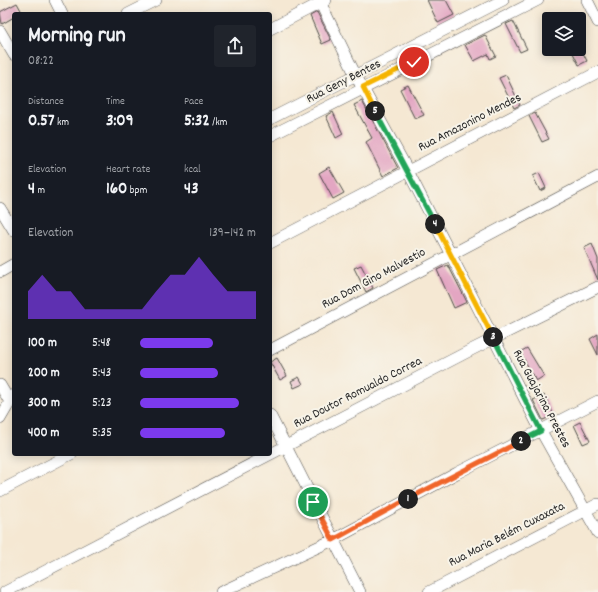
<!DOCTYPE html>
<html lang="en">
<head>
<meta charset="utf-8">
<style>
	:root { --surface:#171b24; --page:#20242c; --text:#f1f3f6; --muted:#9ea1a6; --accent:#7c3aed }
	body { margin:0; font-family:Dekko,sans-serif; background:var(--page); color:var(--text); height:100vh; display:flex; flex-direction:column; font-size:15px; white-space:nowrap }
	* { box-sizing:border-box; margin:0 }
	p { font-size:13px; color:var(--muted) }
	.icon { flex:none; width:22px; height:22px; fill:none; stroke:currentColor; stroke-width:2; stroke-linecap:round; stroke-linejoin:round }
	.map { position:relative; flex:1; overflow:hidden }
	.details { position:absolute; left:12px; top:12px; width:260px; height:444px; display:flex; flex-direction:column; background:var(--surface); border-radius:4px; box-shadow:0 2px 10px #0003 }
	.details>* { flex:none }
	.buttons { position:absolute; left:542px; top:12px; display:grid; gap:8px }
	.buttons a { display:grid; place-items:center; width:44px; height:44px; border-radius:4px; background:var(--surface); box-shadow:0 2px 10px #0003; font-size:20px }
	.pin { position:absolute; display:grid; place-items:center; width:34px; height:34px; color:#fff; margin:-17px; border:2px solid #fff; border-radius:50%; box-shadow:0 1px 4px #0007 }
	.km { position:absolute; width:20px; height:20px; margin:-10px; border-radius:50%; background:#222; color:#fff; font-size:11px; line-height:20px; text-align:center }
	.round { display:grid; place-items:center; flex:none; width:42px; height:42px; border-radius:4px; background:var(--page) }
	.summary { display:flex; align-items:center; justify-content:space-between; height:68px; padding:0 16px }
	h1 { font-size:22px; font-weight:700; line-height:30px }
	.metrics { display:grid; grid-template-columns:repeat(3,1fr); gap:6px; height:68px; padding:4px 16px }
	.metrics div { display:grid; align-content:center }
	.metrics b { font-size:17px; font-weight:700 }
	.metrics small { font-size:11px; font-weight:400 }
	.metrics p { font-size:11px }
	.chart { height:112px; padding:8px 16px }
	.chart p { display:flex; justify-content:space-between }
	.chart svg { width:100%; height:72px; margin-top:4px; fill:var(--accent); opacity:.7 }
	ul { padding:0 16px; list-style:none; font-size:13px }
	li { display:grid; grid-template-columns:64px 48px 1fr; align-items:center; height:30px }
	li i { height:10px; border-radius:5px; background:var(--accent) }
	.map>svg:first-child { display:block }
</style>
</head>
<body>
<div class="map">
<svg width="598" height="592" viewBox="0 0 598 592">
	<rect width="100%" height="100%" fill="#f7f3e8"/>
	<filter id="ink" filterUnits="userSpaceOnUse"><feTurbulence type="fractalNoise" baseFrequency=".025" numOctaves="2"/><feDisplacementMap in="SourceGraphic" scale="8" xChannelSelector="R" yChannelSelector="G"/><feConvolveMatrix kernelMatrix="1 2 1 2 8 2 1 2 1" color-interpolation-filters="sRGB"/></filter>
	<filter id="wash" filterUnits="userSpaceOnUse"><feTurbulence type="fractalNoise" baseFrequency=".012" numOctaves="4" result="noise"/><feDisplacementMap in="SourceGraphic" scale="16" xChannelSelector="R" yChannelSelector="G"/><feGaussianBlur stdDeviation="0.9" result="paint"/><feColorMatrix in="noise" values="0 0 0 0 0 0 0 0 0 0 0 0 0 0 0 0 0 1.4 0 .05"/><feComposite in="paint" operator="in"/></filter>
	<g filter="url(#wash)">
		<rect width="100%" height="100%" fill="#f5e8d3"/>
		<g id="blocks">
			<path fill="#e3a6c2" d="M 427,0 L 446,0 L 454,15 L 438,23 Z
				M 17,3 L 23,14 L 14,14 L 14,17 L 2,24 L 0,12 Z
				M 317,12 L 331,40 L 322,44 L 310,16 Z
				M 513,21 L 527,49 L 520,52 L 506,24 Z
				M 485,35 L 496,56 L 490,59 L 488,54 L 474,61 L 465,45 Z
				M 580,47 L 587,61 L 579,65 L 572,51 Z
				M 506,75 L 520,105 L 514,108 L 499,78 Z
				M 408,85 L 424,115 L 415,119 L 400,89 Z
				M 362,101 L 398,168 L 383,176 L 366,142 L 372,138 L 354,105 Z
				M 333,112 L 343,134 L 336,138 L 326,116 Z
				M 535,113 L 549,139 L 542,142 L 529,116 Z
				M 329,167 L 344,193 L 333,199 L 319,173 Z
				M 539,173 L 546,188 L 540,191 L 533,176 Z
				M 592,244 L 598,259 L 598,280 L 584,248 Z
				M 361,265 L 373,288 L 366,292 L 354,268 Z
				M 448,265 L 467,302 L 454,308 L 437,270 Z
				M 598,334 L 598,355 L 590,339 Z
				M 527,348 L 544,376 L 536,381 L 520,352 Z
				M 277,358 L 287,376 L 280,380 L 270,362 Z
				M 299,377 L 303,384 L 294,388 L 291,381 Z
				M 544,395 L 554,415 L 543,420 L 533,400 Z
				M 580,422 L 590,441 L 583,444 L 574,425 Z"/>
		</g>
	</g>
	<g filter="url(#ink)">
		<use href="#blocks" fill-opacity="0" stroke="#494744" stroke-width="1"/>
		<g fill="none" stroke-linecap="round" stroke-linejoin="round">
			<g stroke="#494744" stroke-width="12">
				<path id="minor" d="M 55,0 L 62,14
					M 319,0 L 356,76 L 408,171 L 541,431 L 598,533
					M 587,0 L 598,22
					M 128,14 L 156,0
					M 270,29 L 326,0
					M 0,31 L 14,55
					M 270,119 L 503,0
					M 270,136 L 538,0
					M 0,208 L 14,231
					M 270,243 L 598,72
					M 0,272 L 14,264
					M 270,350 L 598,177
					M 0,385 L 10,402
					M 270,415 L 360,592
					M 0,419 L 14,395
					M 0,491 L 71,454
					M 5,592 L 473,349 L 598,287
					M 221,592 L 333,540 L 457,473 L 598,401
					M 429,592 L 598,504"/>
			</g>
			<use href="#minor" stroke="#fff" stroke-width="11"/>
		</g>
	</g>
	<g fill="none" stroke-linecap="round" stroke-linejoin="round" filter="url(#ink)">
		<g stroke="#fff" stroke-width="8">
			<path id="split-1" d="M 313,502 L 333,540 L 408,499"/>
		</g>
		<g stroke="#fff" stroke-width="8">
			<path id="split-2" d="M 408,499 L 521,441"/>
		</g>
		<g stroke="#fff" stroke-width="8">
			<path id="split-3" d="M 493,337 L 541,431 L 521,441"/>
		</g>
		<g stroke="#fff" stroke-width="8">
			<path id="split-4" d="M 435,224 L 493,337"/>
		</g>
		<g stroke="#fff" stroke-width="8">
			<path id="split-5" d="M 375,111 L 435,224"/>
		</g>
		<g stroke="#fff" stroke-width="8">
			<path id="split-6" d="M 375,111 L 363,87 L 414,62"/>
		</g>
		<use href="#split-1" stroke="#f0652b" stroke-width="5"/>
		<use href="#split-2" stroke="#f0652b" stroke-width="5"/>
		<use href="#split-3" stroke="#22a559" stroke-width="5"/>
		<use href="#split-4" stroke="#f5b400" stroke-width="5"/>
		<use href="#split-5" stroke="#22a559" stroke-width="5"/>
		<use href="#split-6" stroke="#f5b400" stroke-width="5"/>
	</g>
	<g text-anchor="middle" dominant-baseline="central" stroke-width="4" stroke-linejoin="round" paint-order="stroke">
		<g font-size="13" fill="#2b2b2b" stroke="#f7f3e8">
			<text transform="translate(344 82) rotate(-27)">Rua Geny Bentes</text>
			<text transform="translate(470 123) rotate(-27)">Rua Amazonino Mendes</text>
			<text transform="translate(374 279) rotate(-28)">Rua Dom Gino Malvestio</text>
			<text transform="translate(358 393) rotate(-27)">Rua Doutor Romualdo Correa</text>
			<text transform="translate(541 399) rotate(62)">Rua Guajarina Prestes</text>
			<text transform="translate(507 535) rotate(-27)">Rua Maria Belém Cuxaxata</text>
		</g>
	</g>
</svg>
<div class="buttons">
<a><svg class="icon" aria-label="layers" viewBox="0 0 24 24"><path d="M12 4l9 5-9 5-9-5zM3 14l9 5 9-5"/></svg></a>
</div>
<div class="pin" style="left:313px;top:502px;background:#1e9e55"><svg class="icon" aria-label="arrive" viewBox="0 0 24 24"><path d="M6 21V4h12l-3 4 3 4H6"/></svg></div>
<div class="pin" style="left:414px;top:62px;background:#d93025"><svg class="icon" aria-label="check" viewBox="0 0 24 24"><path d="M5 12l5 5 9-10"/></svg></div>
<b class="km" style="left:408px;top:499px">1</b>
<b class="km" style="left:521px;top:441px">2</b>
<b class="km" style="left:493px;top:337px">3</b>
<b class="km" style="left:435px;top:224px">4</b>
<b class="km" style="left:375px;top:111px">5</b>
<section class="details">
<div class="summary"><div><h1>Morning run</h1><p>08:22</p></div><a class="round"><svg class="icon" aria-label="share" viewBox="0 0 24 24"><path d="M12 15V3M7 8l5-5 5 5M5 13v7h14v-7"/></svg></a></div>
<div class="metrics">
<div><p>Distance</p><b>0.57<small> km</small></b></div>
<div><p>Time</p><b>3:09</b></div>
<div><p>Pace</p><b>5:32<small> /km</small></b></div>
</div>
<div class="metrics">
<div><p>Elevation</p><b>4<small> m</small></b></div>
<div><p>Heart rate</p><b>160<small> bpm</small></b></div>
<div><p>kcal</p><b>43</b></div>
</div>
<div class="chart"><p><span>Elevation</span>139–142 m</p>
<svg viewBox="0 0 160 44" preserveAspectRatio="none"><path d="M0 44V27L10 17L20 27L30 27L40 38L50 38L60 38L70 38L80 38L90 27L100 17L110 17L120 6L130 17L140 27L150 27L160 27V44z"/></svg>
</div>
<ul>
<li><b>100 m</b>5:48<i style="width:63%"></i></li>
<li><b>200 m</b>5:43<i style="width:67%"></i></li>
<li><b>300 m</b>5:23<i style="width:85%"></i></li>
<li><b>400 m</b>5:35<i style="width:73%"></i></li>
</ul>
</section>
</div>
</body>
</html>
